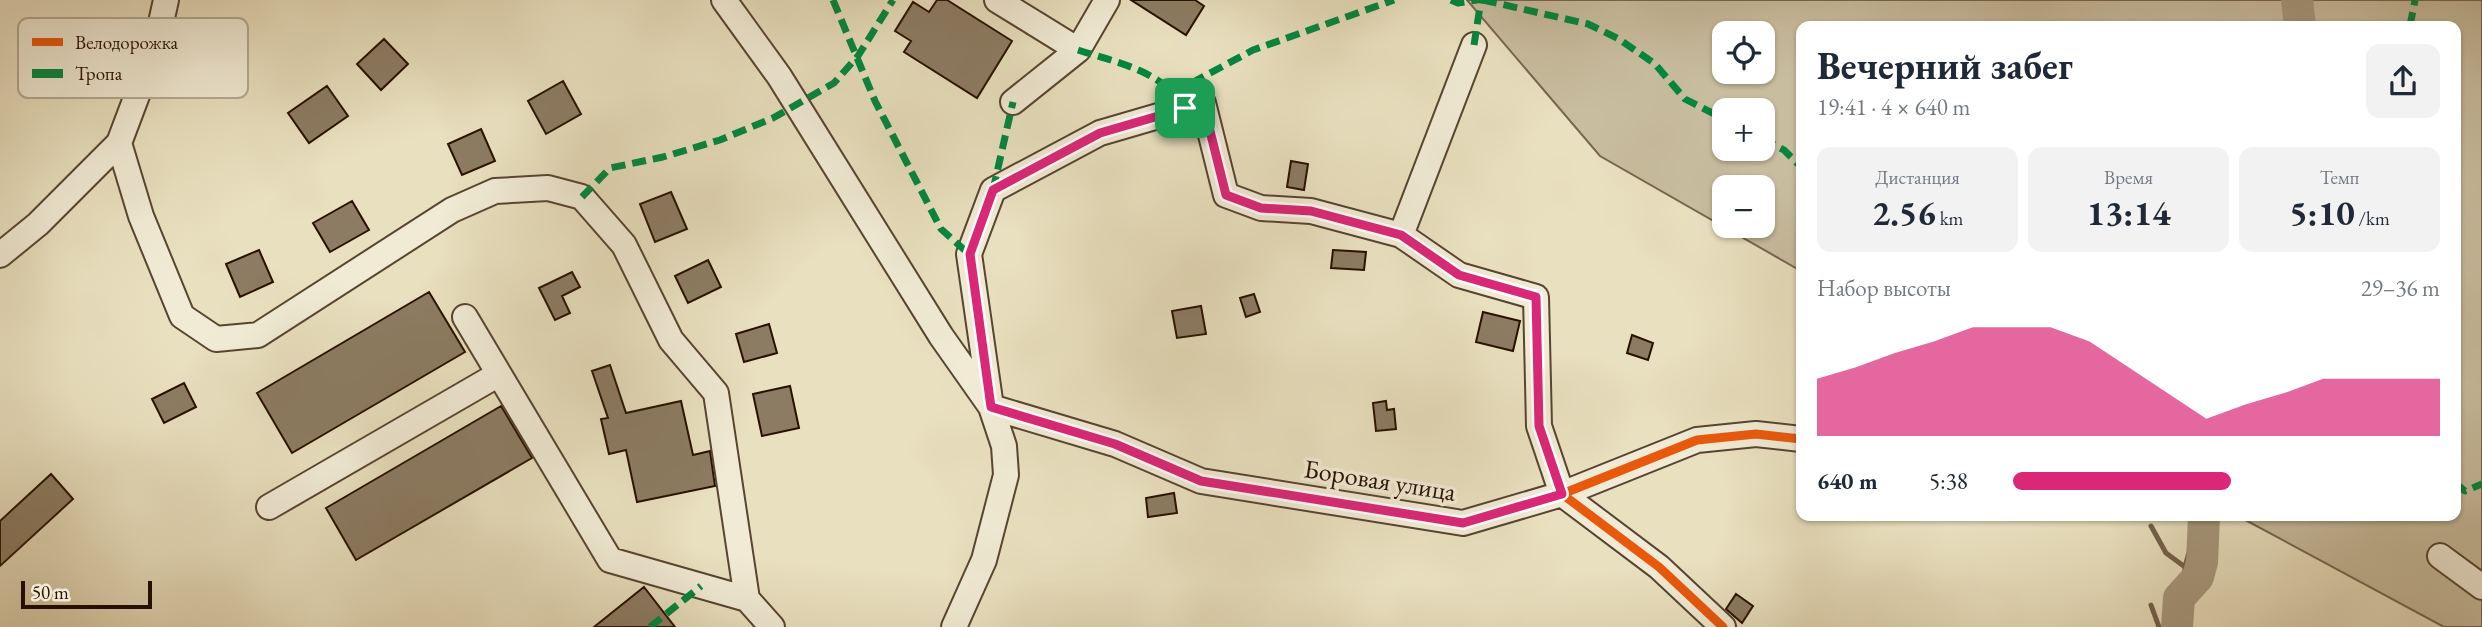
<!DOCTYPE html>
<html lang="ru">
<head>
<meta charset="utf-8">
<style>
	:root { --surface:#fff; --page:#f2f2f3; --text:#1f2937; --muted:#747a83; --accent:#db2777 }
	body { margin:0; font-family:"EB Garamond",serif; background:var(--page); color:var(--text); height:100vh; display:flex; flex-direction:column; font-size:26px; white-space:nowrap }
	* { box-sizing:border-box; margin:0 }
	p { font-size:23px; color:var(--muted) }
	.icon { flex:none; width:38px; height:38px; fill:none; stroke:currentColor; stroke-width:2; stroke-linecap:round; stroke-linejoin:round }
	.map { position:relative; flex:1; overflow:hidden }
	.sheet { position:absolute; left:1796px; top:21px; width:665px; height:500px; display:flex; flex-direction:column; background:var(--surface); border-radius:14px; box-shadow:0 2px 5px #0004 }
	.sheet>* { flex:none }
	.fabs { position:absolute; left:1712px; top:21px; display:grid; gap:14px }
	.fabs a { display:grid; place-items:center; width:63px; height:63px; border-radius:14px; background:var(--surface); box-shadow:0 2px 5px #0004; font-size:35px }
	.scale { position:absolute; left:21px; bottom:18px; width:131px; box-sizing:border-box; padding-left:7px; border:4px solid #281000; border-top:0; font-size:19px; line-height:24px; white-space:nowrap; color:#281000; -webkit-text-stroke:5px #f1ebd5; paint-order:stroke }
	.pin { position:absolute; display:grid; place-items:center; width:60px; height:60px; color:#fff; margin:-30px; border-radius:14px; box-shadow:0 4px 10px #0006 }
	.round { display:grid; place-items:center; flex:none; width:74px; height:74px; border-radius:14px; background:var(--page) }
	.head { display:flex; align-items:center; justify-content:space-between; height:119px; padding:0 21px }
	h1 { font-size:38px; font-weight:700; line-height:52px }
	.figures { display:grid; grid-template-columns:repeat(3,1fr); gap:10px; height:119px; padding:7px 21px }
	.figures div { display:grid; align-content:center; border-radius:14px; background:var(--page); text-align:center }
	.figures b { font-size:35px; font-weight:700 }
	.figures small { font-size:19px; font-weight:400 }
	.figures p { font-size:19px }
	.chart { height:196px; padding:14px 21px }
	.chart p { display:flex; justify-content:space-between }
	.chart svg { width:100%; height:126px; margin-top:7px; fill:var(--accent); opacity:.7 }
	ul { padding:0 21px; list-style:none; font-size:23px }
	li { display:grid; grid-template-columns:112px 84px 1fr; align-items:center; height:52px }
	li i { height:18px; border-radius:9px; background:var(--accent) }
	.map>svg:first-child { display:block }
</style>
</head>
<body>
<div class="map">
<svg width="2482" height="627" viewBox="0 0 2482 627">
	<rect width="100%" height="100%" fill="#e9e0bf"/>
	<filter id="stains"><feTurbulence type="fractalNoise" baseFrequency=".00286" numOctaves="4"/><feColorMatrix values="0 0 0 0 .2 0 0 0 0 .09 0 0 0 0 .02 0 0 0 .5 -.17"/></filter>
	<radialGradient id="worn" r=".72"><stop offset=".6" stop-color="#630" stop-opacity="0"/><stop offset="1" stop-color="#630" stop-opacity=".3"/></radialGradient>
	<path fill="#c8bd9f" stroke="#786650" stroke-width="2" fill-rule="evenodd" d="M 1467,0 L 2482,0 L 2482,627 L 2444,627 L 2238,516 L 2455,516 L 2455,26 L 1801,26 L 1801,271 L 1600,156 ZM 1724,33 L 1762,33 L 1762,72 L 1724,72 ZM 1724,110 L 1762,110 L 1762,149 L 1724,149 ZM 1724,187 L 1762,187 L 1762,226 L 1724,226 Z"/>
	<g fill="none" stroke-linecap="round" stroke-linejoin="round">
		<path stroke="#74624c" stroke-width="5" d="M 2151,526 L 2166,553 L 2185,567 L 2184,592
			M 2185,567 L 2199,516
			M 2151,605 L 2159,627
			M 2178,609 L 2187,627"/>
		<path stroke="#a7997e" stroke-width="32" d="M 2297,0 L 2300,26
			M 2177,627 L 2179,598 L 2198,577 L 2202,562 L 2204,516"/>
	</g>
	<path fill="#8c7c63" stroke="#281000" stroke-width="2" d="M 937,0 L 947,0 L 1012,41 L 977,98 L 904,52 L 911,41 L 895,31 L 913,2 L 929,12 Z
		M 1131,0 L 1195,0 L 1204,6 L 1186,35 Z
		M 384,39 L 408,64 L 381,90 L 357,64 Z
		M 563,81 L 581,114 L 546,134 L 528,101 Z
		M 327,86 L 348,116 L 309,143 L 288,113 Z
		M 481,129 L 495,161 L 462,175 L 448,144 Z
		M 1291,161 L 1308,164 L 1304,190 L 1287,187 Z
		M 671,192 L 687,229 L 655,242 L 640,204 Z
		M 352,201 L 369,230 L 330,252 L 313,223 Z
		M 259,250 L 273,282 L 240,297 L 226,264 Z
		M 1333,250 L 1366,252 L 1364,270 L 1331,268 Z
		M 708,260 L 721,287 L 688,303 L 675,276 Z
		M 572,272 L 580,287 L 562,296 L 570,313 L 555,320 L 539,288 Z
		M 429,292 L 465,352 L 292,453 L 257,393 Z
		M 1254,294 L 1260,312 L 1246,317 L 1240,298 Z
		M 1201,306 L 1206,334 L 1177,338 L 1172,311 Z
		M 1483,312 L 1520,321 L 1513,351 L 1476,342 Z
		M 769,324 L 777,353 L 744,362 L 736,334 Z
		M 1632,335 L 1653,343 L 1648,360 L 1627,353 Z
		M 610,365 L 626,413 L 681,401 L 693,455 L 710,451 L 715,486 L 637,502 L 626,450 L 609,454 L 601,419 L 608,418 L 592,371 Z
		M 184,383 L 196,407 L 164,423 L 152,399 Z
		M 790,386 L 799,428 L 762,436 L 753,394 Z
		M 1386,401 L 1387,410 L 1394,409 L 1396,429 L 1376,431 L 1373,403 Z
		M 501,406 L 532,458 L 356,560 L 326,508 Z
		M 51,474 L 73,499 L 0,566 L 0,521 Z
		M 1174,493 L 1177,513 L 1148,517 L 1146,498 Z
		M 644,587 L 675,627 L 594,627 Z
		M 1736,594 L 1753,606 L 1742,623 L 1726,609 Z"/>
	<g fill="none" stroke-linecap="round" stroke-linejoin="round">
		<g stroke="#584430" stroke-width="28">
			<path id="minor" d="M 724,0 L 779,76 L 941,336 L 991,407 L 1004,446 L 1006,475 L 984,560 L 954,627
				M 997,0 L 1078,50 L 1107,0
				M 1013,102 L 1078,50
				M 119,143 L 141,216 L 182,316 L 216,339 L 258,335 L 452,210 L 495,191 L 548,188 L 582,197 L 624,245 L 671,340 L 716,393 L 747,599 L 772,627
				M 1401,235 L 1474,45
				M 0,255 L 38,224 L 119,143 L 156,45 L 166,0
				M 465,317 L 610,560 L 747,599
				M 269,507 L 499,374
				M 2440,556 L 2482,587
				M 1723,627 L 1659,567 L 1562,494 L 1539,426 L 1536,297 L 1459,275 L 1401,235 L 1311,211 L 1261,208 L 1226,195 L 1203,103 L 1100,133 L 993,190 L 969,254 L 991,407 L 1115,444 L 1201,481 L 1463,523 L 1562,494 L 1697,440 L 1756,434 L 1801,439"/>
		</g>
		<path stroke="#281000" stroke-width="3.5" stroke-dasharray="5 3.5" stroke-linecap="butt" d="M 2455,490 L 2465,491"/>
		<use href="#minor" stroke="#f1ebd5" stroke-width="24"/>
		<path stroke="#00873e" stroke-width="7" stroke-dasharray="14 7" stroke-linecap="butt" d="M 833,0 L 875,101 L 941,229 L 969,254
			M 1451,0 L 1458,3 L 1477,0
			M 1483,0 L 1588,24 L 1619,39 L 1655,64 L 1685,99 L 1724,119
			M 2410,26 L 2415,0
			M 1474,45 L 1481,0
			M 1078,50 C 1111,61 1155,69 1177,98
			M 1173,93 L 1253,50 L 1394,0
			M 1762,138 L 1784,150 L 1801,167
			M 993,190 L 1013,102
			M 582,197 L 610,168 L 663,157 L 720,140 L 773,118 L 834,83 L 858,56 L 893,0
			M 2455,483 L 2465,491 L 2482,484
			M 650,627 L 701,586"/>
		<g stroke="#f1ebd5" stroke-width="13">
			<path id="cycleway" d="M 1723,627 L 1659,567 L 1562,494 L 1539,426 L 1536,297 L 1459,275 L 1401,235 L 1311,211 L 1261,208 L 1226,195 L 1203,103 L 1100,133 L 993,190 L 969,254 L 991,407 L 1115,444 L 1201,481 L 1463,523 L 1562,494 L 1697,440 L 1756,434 L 1801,439"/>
		</g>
		<use href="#cycleway" stroke="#e8590c" stroke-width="9"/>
	</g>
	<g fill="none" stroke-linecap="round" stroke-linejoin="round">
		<g stroke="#fff" stroke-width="14">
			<path id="route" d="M 1203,103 L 1226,195 L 1261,208 L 1311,211 L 1401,235 L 1459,275 L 1536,297 L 1539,426 L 1562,494 L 1463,523 L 1201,481 L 1115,444 L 991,407 L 970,254 L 993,190 L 1100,133 Z"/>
		</g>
		<use href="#route" stroke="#db2777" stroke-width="9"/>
	</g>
	<g text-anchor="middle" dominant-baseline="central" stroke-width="7" stroke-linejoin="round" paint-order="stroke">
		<g font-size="26" fill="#281000" stroke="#f1ebd5">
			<text transform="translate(1380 480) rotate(9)">Боровая улица</text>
		</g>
	</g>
	<rect x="18" y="18" width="230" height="80" rx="10" fill="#f1ebd5" stroke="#b5a995" stroke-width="2"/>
	<rect x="32" y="38" width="31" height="8" fill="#e8590c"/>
	<rect x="32" y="69" width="31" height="9" fill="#00873e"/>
	<g font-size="19" fill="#281000">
		<text x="75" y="49">Велодорожка</text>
		<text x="75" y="80">Тропа</text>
	</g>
	<rect width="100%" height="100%" filter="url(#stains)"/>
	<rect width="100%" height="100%" fill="url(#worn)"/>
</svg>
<div class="fabs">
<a><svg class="icon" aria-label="locate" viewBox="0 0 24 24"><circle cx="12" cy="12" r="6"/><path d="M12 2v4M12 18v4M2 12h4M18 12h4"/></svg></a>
<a>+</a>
<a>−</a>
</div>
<div class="scale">50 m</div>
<div class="pin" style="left:1185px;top:108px;background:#1e9e55"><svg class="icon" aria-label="arrive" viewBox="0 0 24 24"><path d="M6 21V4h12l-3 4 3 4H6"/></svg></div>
<section class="sheet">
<div class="head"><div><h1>Вечерний забег</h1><p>19:41 · 4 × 640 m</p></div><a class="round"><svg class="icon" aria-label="share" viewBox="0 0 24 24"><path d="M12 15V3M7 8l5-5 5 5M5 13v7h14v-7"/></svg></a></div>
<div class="figures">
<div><p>Дистанция</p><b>2.56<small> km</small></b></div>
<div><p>Время</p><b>13:14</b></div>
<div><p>Темп</p><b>5:10<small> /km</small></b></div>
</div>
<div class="chart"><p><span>Набор высоты</span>29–36 m</p>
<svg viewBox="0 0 160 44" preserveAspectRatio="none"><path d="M0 44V24L10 20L20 15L30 11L40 6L50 6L60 6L70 11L80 20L90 29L100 38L110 33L120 29L130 24L140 24L150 24L160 24V44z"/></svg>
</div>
<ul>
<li><b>640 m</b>5:38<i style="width:51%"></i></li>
</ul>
</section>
</div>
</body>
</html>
